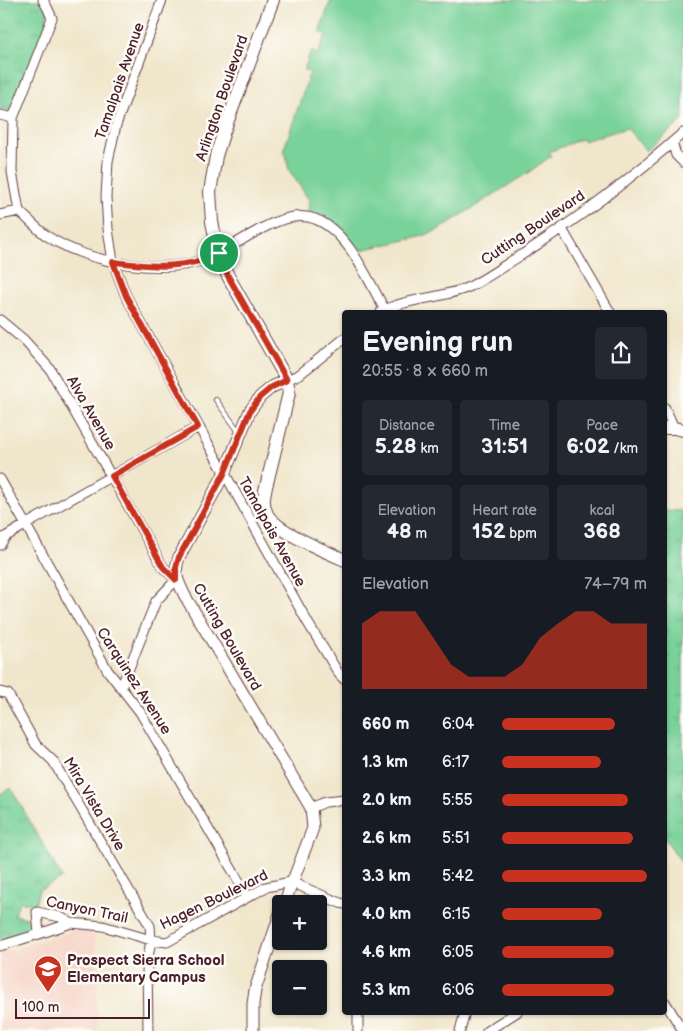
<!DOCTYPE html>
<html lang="en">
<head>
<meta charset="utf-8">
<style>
	:root { --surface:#171b24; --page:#242831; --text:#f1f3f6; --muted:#9ea1a6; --accent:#c8321e }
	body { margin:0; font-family:"Balsamiq Sans",sans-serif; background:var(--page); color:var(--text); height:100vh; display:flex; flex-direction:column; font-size:19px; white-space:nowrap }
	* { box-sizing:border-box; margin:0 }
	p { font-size:16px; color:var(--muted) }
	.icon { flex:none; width:28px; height:28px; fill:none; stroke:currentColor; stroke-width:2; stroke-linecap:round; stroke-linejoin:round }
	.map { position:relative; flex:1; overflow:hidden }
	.drawer { position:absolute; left:342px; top:310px; width:325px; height:705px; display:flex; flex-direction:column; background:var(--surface); border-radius:5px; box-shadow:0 1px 4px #0004 }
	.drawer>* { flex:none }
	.controls { position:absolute; left:272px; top:895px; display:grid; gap:10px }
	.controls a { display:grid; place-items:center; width:55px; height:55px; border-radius:5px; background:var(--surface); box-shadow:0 1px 4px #0004; font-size:25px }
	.scale { position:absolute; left:15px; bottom:12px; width:135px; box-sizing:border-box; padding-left:5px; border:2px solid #4a1f2b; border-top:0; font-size:14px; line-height:18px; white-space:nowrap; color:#4a1f2b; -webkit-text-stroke:4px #fdfcf7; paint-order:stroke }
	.pin { position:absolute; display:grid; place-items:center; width:42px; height:42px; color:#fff; margin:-21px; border:2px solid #fff; border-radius:50%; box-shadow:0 1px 5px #0007 }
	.round { display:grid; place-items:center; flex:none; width:52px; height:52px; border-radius:5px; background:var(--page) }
	.head { display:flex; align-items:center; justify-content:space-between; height:85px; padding:0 20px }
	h1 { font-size:28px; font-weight:700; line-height:38px }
	.figures { display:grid; grid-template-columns:repeat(3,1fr); gap:8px; height:85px; padding:5px 20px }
	.figures div { display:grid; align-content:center; border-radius:5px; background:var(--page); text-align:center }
	.figures b { font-size:21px; font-weight:700 }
	.figures small { font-size:14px; font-weight:400 }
	.figures p { font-size:14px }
	.chart { height:140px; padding:10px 20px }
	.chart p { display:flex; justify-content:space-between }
	.chart svg { width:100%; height:90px; margin-top:5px; fill:var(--accent); opacity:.7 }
	ul { padding:0 20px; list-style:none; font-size:16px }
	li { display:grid; grid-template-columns:80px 60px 1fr; align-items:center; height:38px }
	li i { height:12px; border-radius:6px; background:var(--accent) }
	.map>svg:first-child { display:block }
</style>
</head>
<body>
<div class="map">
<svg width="683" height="1031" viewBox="0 0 683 1031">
	<defs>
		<pattern id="park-tufts" width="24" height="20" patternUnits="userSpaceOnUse" patternTransform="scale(1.25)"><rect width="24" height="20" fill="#79d299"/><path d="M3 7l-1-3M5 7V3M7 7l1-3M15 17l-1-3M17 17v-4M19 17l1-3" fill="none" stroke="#6ab484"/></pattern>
	</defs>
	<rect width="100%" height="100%" fill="#fdfcf7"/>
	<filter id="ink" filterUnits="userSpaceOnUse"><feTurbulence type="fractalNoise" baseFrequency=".02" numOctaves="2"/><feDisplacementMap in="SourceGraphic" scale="10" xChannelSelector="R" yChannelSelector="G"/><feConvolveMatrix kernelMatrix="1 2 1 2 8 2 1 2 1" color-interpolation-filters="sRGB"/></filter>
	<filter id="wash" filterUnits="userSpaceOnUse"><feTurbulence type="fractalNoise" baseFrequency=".0096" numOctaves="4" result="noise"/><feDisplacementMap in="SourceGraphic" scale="20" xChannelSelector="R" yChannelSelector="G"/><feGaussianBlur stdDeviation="1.12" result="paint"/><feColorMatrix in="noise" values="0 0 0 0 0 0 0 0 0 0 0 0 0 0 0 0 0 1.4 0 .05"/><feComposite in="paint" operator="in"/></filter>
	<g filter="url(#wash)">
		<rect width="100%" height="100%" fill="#f0e6cb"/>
		<path fill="#f6d2c4" d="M 78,929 L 95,933 L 98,1031 L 0,1031 L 0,954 Z"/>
		<path fill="#79d299" stroke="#627862" d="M 331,0 L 683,0 L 683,120 L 646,151 L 627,128 L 583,141 L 581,139 L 549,152 L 551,156 L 529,172 L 438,230 L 420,237 L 356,251 L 337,227 L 323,216 L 308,211 L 309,200 L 289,170 L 284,149 L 310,72 L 304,70 L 311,51 L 318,54 L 326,34 L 319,32 Z"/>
		<path fill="url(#park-tufts)" stroke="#627862" d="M 0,0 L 42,0 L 48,10 L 46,25 L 8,113 L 0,111 Z
			M 665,510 L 683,511 L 683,864 L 665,839 Z
			M 11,788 L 62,878 L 39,890 L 35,905 L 20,901 L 14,915 L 38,920 L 39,934 L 0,947 L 0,794 Z"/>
	</g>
	<g filter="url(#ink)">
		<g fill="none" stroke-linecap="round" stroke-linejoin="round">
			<g stroke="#633d43" stroke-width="6">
				<path id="service" d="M 216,400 L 240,433"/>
			</g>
			<g stroke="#633d43" stroke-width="11">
				<path id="minor" d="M 162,0 L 116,125 L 108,161 L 106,197 L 108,229 L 113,262 L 126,296 L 308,623 L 339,674 L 345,680
					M 0,115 L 13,118
					M 672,142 L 676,155 L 683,162
					M 19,211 L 12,172 L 13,118 L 52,18 L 47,7 L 43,0
					M 0,215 L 19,211 C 28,219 37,229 47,236 C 88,263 165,277 211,257 C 239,245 283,206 315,219 C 348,231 368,280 385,310
					M 562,229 L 610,312
					M 381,312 C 404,298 444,299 471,286 C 489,277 506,264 523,254 C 579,218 633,177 683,133
					M 0,320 L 24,340 L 50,369 L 163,567 L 176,580 L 156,601 L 121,688
					M 287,380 L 300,374 L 345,338
					M 665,408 L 674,428
					M 0,479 L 108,671 L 140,712 L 248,897
					M 0,545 L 5,537 L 25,525 L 198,427
					M 0,692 L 8,694 L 36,745 L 53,761 L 150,926 L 151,940 L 103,926 L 71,923 L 60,917 L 37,912 L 39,934
					M 311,808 L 325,802 L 345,800
					M 0,946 L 39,934 L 71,923
					M 665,1002 L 683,1031
					M 358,1012 L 358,1031
					M 148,1031 L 147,964 L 151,940 L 167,942 L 266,887 L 291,882 L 340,903 L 345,904
					M 460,1031 L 465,1012
					M 487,1031 L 517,1012"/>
			</g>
			<g stroke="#633d43" stroke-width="13">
				<path id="tertiary" d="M 284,904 L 313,828 L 311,808 L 185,596 C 178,582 173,573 179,557 L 224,474 L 250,411 L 260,397 L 272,387 L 287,380
					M 253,1031 L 253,1004 L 255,990 L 281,911"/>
			</g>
			<g stroke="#633d43" stroke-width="14">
				<path id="secondary" d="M 273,0 L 224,131 L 216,156 L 210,192 L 212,222 L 215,236 L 223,265 L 228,276 L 287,380 L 289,393 L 265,491 C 263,499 263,506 267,514 C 276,531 326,552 345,560
					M 665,428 L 674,428 L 683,430"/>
			</g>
			<use href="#service" stroke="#fff" stroke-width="4.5"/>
			<use href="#minor" stroke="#fff" stroke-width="9"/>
			<use href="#tertiary" stroke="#fff" stroke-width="11"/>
			<use href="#secondary" stroke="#fff" stroke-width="12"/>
		</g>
	</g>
	<g fill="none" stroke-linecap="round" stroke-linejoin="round" filter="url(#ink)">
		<g stroke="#fff" stroke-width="10">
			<path id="route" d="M 219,253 L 228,276 L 287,380 L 272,387 L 260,397 L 250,411 L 224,474 L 179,557 L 176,567 L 176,580 L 163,567 L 112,476 L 198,427 L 126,296 L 113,262 C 152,266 183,271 219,253 Z"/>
		</g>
		<use href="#route" stroke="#c8321e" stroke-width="6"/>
	</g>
	<defs>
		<g id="school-pin" transform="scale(1.4375)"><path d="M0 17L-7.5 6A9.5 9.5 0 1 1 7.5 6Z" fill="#c8321e" stroke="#fdfcf7"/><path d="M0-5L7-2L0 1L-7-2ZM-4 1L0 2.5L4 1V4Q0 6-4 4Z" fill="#fff"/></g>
	</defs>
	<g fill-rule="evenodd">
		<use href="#school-pin" x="48" y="969"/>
	</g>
	<g text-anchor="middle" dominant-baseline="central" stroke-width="5" stroke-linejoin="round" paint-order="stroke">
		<g font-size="15" fill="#4a1f2b" stroke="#fdfcf7">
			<text transform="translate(120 81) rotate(-71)">Tamalpais Avenue</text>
			<text transform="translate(222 98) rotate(-71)">Arlington Boulevard</text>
			<text transform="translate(533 228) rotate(-34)">Cutting Boulevard</text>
			<text transform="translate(91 413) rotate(60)">Alva Avenue</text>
			<text transform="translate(272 532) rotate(61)">Tamalpais Avenue</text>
			<text transform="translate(227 637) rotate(60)">Cutting Boulevard</text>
			<text transform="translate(134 681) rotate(57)">Carquinez Avenue</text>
			<text transform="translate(94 804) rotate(59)">Mira Vista Drive</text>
			<text transform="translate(214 900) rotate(-26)">Hagen Boulevard</text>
			<text transform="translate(87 910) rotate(12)">Canyon Trail</text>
		</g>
		<g font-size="15" font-weight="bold" fill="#4a1f2b" stroke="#fdfcf7" text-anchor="start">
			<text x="67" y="960">Prospect Sierra School<tspan x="67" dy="17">Elementary Campus</tspan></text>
		</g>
	</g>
</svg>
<div class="controls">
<a>+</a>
<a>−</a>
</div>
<div class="scale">100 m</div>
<div class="pin" style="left:219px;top:253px;background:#1e9e55"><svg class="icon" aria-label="arrive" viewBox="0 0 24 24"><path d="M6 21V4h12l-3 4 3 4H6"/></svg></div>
<section class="drawer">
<div class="head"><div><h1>Evening run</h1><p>20:55 · 8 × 660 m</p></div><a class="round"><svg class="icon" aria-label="share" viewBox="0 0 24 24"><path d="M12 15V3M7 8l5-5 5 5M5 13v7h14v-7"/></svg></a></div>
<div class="figures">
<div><p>Distance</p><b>5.28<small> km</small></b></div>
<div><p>Time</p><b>31:51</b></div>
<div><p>Pace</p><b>6:02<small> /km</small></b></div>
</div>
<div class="figures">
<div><p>Elevation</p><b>48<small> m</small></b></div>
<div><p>Heart rate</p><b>152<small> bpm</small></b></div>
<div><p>kcal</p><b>368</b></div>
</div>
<div class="chart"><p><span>Elevation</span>74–79 m</p>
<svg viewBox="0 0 160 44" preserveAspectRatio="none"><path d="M0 44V12L10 6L20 6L30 6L40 19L50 32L60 38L70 38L80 38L90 32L100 19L110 12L120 6L130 6L140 12L150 12L160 12V44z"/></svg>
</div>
<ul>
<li><b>660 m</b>6:04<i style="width:78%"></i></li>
<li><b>1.3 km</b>6:17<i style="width:68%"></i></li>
<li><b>2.0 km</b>5:55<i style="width:87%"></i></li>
<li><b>2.6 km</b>5:51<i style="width:90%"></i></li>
<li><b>3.3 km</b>5:42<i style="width:100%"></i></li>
<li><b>4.0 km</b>6:15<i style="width:69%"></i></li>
<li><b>4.6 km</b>6:05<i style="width:77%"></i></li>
<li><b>5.3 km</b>6:06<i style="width:77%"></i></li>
</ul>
</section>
</div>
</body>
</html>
